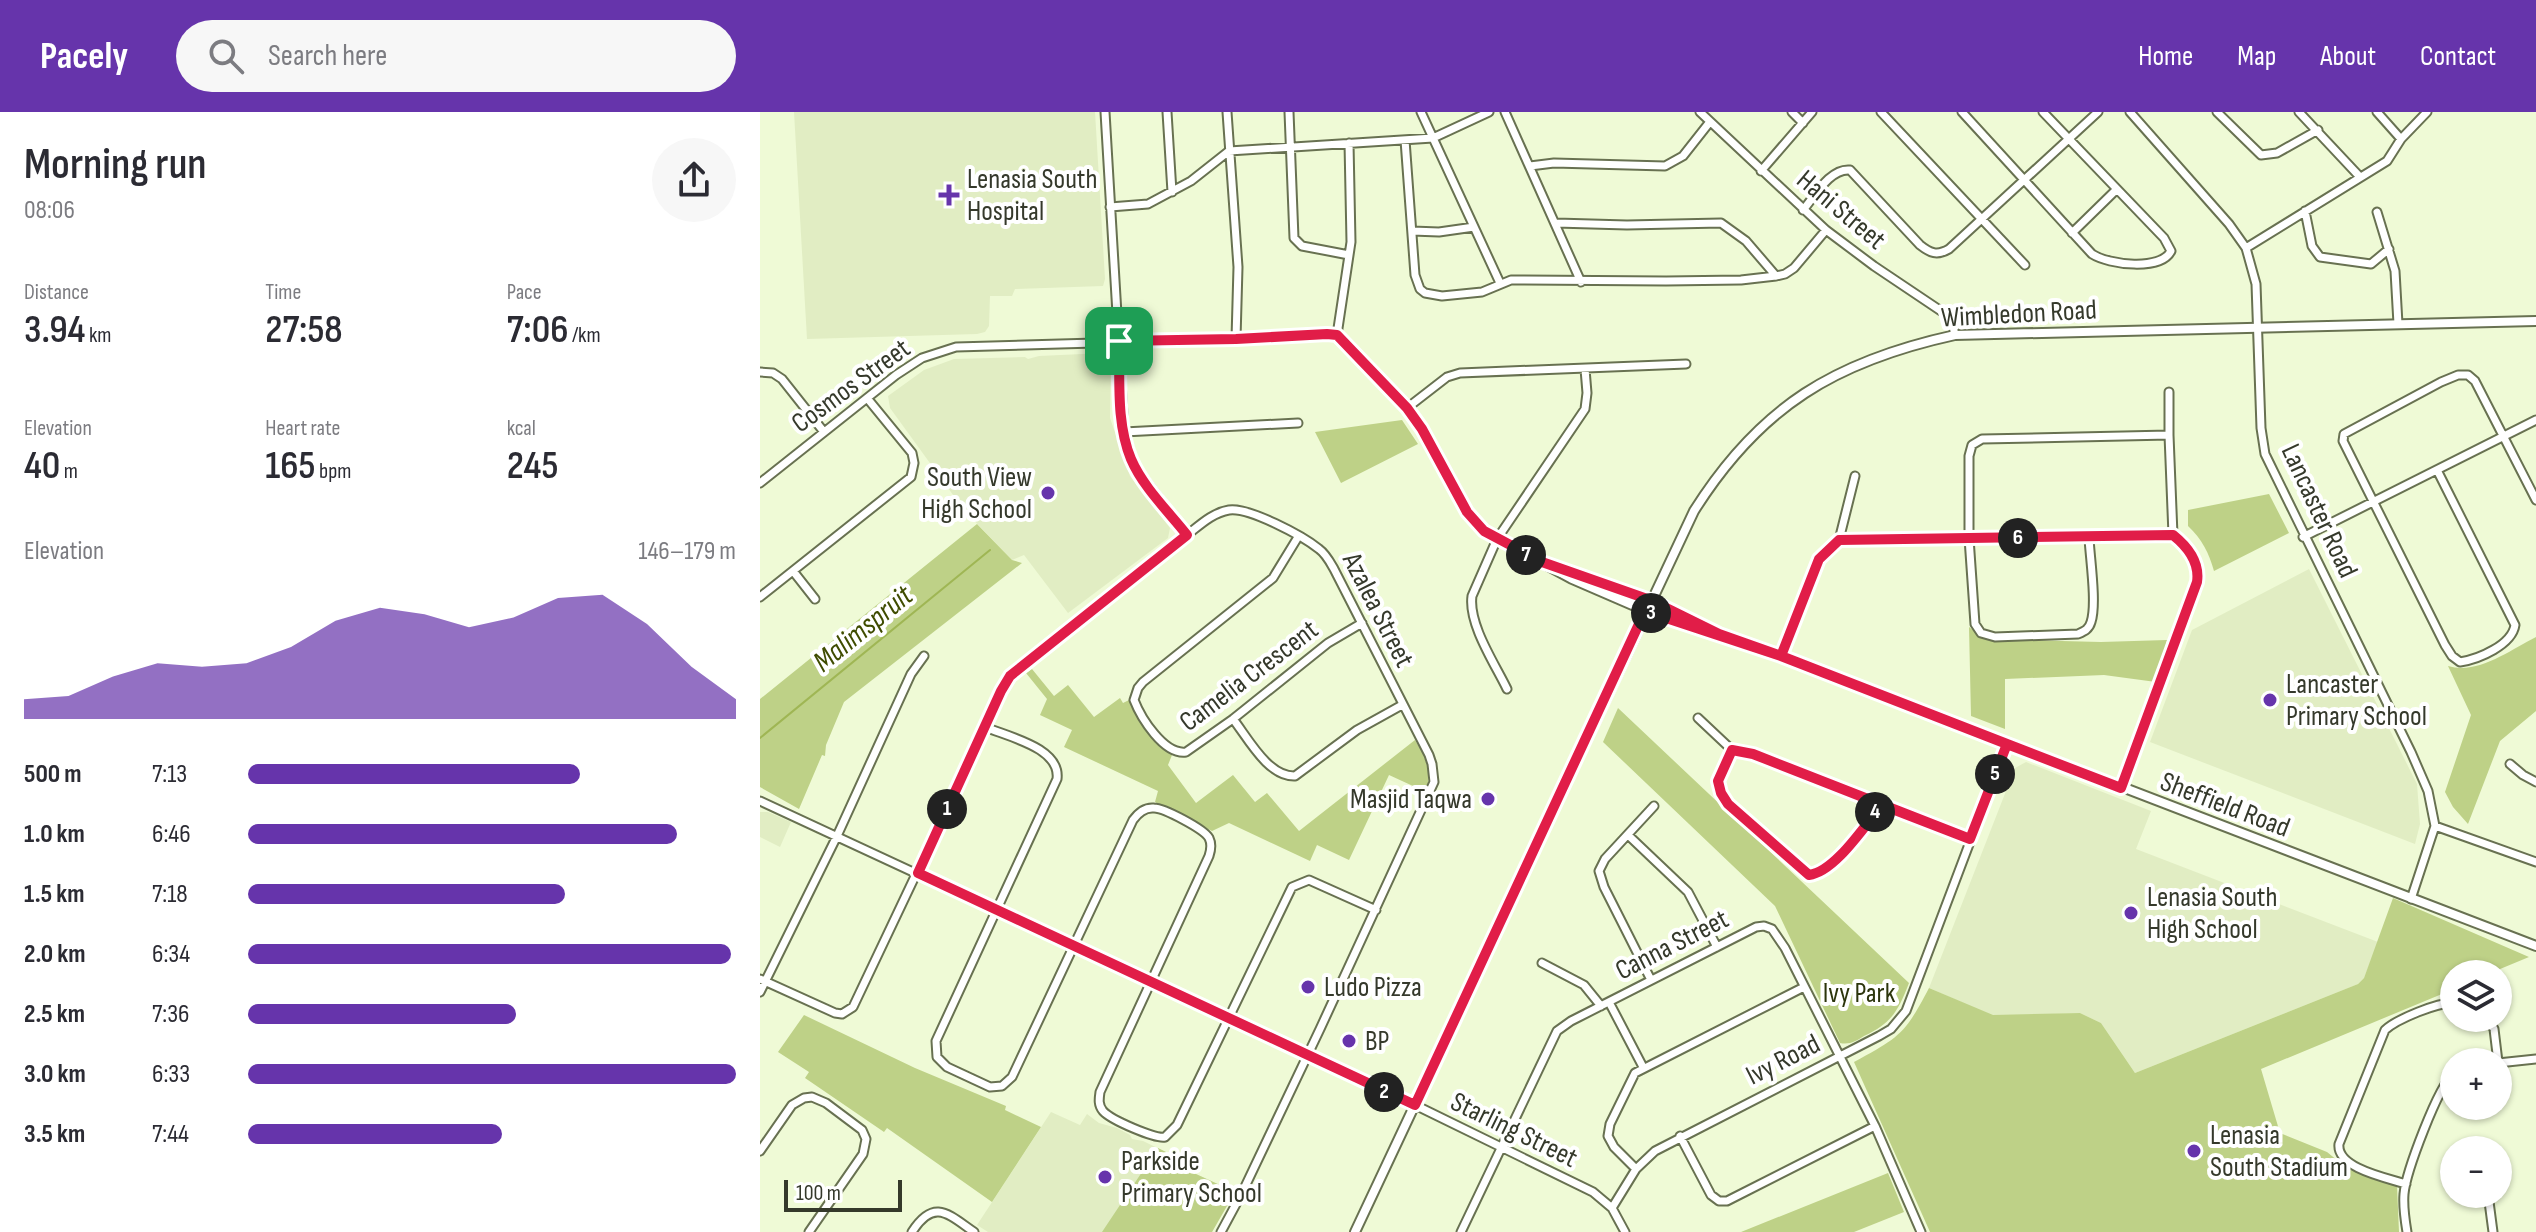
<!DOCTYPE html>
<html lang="en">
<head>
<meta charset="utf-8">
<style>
	:root { --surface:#fff; --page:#f7f7f7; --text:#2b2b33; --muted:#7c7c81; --accent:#6634ab }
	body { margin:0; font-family:"Sofia Sans Condensed",sans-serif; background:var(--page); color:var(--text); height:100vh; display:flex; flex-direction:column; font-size:30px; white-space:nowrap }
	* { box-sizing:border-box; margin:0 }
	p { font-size:26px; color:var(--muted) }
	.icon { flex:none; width:44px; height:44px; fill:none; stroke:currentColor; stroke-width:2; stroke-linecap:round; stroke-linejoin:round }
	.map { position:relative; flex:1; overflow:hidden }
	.drawer { display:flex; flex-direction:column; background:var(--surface); width:760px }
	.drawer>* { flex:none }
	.fabs { position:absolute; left:1680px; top:848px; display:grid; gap:16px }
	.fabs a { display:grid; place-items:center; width:72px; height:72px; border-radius:50%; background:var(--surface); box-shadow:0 2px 6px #0004; font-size:40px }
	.scale { position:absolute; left:24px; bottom:20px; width:118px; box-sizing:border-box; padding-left:8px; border:4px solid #35392b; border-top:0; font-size:22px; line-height:28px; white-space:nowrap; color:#35392b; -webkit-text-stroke:6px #fff; paint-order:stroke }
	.pin { position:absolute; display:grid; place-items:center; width:68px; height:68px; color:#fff; margin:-34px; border-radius:16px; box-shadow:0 4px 12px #0006 }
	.km { position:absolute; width:40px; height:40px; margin:-20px; border-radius:50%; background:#222; color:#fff; font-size:22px; line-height:40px; text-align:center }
	.round { display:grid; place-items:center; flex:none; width:84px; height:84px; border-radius:42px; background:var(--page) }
	.overview { display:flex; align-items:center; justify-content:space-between; height:136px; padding:0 24px }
	h1 { font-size:44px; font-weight:600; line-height:60px }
	.metrics { display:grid; grid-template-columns:repeat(3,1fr); gap:12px; height:136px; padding:8px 24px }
	.metrics div { display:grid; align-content:center }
	.metrics b { font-size:40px; font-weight:600 }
	.metrics small { font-size:22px; font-weight:400 }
	.metrics p { font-size:22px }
	.chart { height:224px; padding:16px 24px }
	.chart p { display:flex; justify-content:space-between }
	.chart svg { width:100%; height:144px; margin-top:8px; fill:var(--accent); opacity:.7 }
	ul { padding:0 24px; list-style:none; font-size:26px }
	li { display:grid; grid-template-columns:128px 96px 1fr; align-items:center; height:60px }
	li i { height:20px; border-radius:10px; background:var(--accent) }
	header { display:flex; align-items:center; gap:48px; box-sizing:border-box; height:112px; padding:0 40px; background:var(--accent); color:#fff }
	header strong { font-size:38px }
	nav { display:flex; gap:44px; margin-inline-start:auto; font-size:28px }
	.search { width:560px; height:72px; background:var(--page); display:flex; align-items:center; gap:20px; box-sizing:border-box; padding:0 28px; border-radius:44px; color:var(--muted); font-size:30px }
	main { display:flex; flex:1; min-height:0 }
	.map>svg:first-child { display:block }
</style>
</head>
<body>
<header>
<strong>Pacely</strong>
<div class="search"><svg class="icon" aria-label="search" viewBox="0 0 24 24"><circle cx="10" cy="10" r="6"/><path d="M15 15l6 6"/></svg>Search here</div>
<nav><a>Home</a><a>Map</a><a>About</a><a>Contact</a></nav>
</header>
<main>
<section class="drawer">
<div class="overview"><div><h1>Morning run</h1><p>08:06</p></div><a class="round"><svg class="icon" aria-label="share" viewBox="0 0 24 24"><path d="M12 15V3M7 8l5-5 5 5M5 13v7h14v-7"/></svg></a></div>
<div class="metrics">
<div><p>Distance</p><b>3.94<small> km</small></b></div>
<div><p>Time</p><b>27:58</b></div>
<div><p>Pace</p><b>7:06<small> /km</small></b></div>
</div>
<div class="metrics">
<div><p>Elevation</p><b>40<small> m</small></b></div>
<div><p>Heart rate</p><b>165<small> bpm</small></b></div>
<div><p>kcal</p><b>245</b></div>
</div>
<div class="chart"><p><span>Elevation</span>146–179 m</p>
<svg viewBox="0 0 160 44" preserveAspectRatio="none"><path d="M0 44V38L10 37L20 31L30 27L40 28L50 27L60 22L70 14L80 10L90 12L100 16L110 13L120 7L130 6L140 15L150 28L160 38V44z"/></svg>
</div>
<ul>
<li><b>500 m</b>7:13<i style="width:68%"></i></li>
<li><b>1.0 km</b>6:46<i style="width:88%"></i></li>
<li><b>1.5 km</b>7:18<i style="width:65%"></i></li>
<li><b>2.0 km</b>6:34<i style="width:99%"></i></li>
<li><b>2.5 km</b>7:36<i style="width:55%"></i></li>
<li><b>3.0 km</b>6:33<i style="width:100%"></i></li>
<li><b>3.5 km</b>7:44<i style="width:52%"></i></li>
</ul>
</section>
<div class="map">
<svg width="1776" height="1120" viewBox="0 0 1776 1120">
	<rect width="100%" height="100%" fill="#effad6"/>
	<path fill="#e1edc3" d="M 34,0 L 335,0 L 345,167 L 343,174 L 255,177 L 252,184 L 230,184 L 229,214 L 225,220 L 217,222 L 47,227 Z
		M 344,241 L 351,249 L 350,306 L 370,364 L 410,416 L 408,426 L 308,501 L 264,443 L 252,448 L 204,398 L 130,296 L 128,284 L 164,258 L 194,247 L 265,245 L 268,247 L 279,244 Z
		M 1549,457 L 1657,672 L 1660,712 L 1655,732 L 1390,630 L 1432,518 Z
		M 1266,650 L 1391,699 L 1376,737 L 1618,830 L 1604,866 L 1598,872 L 1375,961 L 1341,911 L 1320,901 L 1233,904 L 1169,876 L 1255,656 Z
		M 0,700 L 8,700 L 31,710 L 20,735 L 0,725 Z
		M 291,1000 L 320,1013 L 327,1002 L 339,1011 L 357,1016 L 370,1023 L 372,1027 L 383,1029 L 412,1043 L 410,1050 L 475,1080 L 452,1120 L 228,1120 L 217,1113 Z"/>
	<path fill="#bed187" d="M 642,308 L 658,332 L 581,371 L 555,320 Z
		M 1509,382 L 1529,421 L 1454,459 C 1449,441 1442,427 1428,414 L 1428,398 Z
		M 217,412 L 252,448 L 262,451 L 84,590 L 66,633 L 65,644 L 62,643 L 39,697 L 0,675 L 0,587 Z
		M 1209,515 L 1225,527 L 1341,530 L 1407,528 L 1396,570 L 1344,563 L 1245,567 L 1245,617 L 1211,604 Z
		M 1776,525 L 1776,599 L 1740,629 L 1708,712 L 1693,695 L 1685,680 L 1711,603 L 1688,554 C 1718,563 1750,538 1776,525 Z
		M 272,557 L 294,584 L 308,573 L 334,605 L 360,586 L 363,591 L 369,588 L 405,637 L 412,643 L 408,653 L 436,691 L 473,663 L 495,690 L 507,681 L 539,719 L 655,628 C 666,646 672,659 666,680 L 629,663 L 589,748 L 557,733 L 550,749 L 469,711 L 452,719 L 395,690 L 398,679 L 304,635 L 312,618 L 280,603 L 287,587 L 266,561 Z
		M 858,596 L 1149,871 C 1138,899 1132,911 1104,924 C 1096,929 1090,933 1080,931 L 1015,794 L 843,630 Z
		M 1633,786 L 1769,845 L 1728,862 L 1694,862 L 1694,877 L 1501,957 L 1520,1021 L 1567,1040 L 1588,1057 L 1637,1074 L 1639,1120 L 1170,1120 L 1094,950 C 1140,925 1145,922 1169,876 L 1233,903 L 1320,901 L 1341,911 L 1375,961 L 1598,872 L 1604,866 Z
		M 44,903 L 155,956 L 246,994 L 245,998 L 281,1015 L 232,1090 L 127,1016 L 124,1020 L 45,966 L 49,960 L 18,940 Z
		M 398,1036 L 412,1043 L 410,1050 L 475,1080 L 452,1120 L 342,1120 Z
		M 1128,1061 L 1144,1100 L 1094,1120 L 981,1120 Z"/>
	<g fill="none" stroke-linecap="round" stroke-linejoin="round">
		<path stroke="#9fb654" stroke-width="2" d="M 0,626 L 230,438"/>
		<g stroke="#687151" stroke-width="11">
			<path id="minor" d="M 345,0 L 364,320 L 375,355 L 427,423
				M 407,0 L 412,80
				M 467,0 L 478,155 L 476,227
				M 529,0 L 534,126 L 542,134 L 589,143
				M 661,0 L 740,171
				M 745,0 L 821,170
				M 940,0 L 1066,118 L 1114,154 L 1184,201 L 1192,210 L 1195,223
				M 1032,0 L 1043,11
				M 1121,0 L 1265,153
				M 1202,0 L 1332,142 C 1349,153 1401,159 1411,139 L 1404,126 L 1283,0
				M 1370,0 L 1469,112 L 1486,136 L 1496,172 L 1501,316 L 1505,342 L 1651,640 L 1668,679 L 1675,714 L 1651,787
				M 1457,0 L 1501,43 L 1517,41 L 1558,18
				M 1539,0 L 1600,65
				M 1617,0 L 1641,27
				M 645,28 L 655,163 L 660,177 L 665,181 L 682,184 L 722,180 L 751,168 L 906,169 L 981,168 L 1016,164 L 1025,162 L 1034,156 L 1066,118
				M 770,54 L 794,51 L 905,54 L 923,44 L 949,11
				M 1001,59 L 1052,0
				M 350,95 L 388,92 L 431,69 L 469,39 L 673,26 L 729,0
				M 1043,98 C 1055,84 1070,56 1090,58 L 1160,133 C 1170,141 1177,144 1189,137 L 1338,0
				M 1545,99 L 1552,134 L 1560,145 L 1611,152 L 1629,137
				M 1617,100 L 1635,159 L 1638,212
				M 796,111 L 867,113 L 961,111 L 986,129 L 1016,164
				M 652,119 L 679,120 L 714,115
				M 1312,121 L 1357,77
				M 1486,136 L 1627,49 L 1641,27 L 1667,0
				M 577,223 L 591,130 L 589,31
				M 0,260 L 13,261 L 22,267 L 64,320
				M 1409,280 L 1409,323
				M 647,296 L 687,265 L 700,261 L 926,252
				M 364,320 L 538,311
				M 1677,358 L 1755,513 C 1752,533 1719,547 1700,550 L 1692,544 L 1685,533 L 1583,329 L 1584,322 L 1681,270 L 1698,263 L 1708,263 L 1715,269 L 1776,388
				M 0,371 L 136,263 L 162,246 L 196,235 L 476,227 L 567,222 L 577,223 L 647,296 L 662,317 L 700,388 L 718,414 L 737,427 L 811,467 L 885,499
				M 538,425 L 513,466 L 383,570 L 378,576 L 374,588 C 381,606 404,643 426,640 L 473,607 L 568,531 L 602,511
				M 1543,425 L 1776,308
				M 1329,426 C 1330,446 1337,492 1331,510 C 1329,517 1325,519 1318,522 L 1235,525 L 1221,521 L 1215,512 L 1209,426 L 1209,344 L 1212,333 L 1222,327 L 1409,323 L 1413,423
				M 1079,428 L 1095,364
				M 792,453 L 890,488
				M 33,459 L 55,487
				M 0,485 L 151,365 L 154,351 L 152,341 L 107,286
				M 1021,544 L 1059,447 L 1079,428 L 1413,423 C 1428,435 1440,450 1437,470 L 1361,676
				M 747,577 C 735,552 708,512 712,484 L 737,427 L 825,297 L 827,281 L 825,257
				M 938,606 L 972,638
				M 473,607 C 488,626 508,665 535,664 L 597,618 L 642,593
				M 225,615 C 249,625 301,636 297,667 L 176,929 L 177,945 L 187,955 L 230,975 L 242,974 L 252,965 L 373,708 C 378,701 384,695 394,696 C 404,696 444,717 449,726 C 452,732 451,738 449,744 L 340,980 C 339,987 338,993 343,999 C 351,1008 395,1027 405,1025 L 417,1013 L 532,775 L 549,768 L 616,798
				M 1750,652 L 1763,663 L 1776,670
				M 0,689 L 655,993 L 833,1080 L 852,1096 L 865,1120
				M 1122,693 C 1105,713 1075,760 1049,763 L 1032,751 L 968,692 C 953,673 961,657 972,638 L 993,642 L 1210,727
				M 1675,714 L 1776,750
				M 868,723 L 928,780 L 957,835
				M 782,851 L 824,873 L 841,894
				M 0,867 L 75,901 L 82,902 L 93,895 L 250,564 L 427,423 C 440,413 452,401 469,398 C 489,395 543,424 559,437 C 566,442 570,450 574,457 L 669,643 L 672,652 L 674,670 L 560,917 L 482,1081 L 461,1120
				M 891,868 L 844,775 L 839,759 L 845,747 L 894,694
				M 0,880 L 77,724 L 151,562 L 164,544
				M 849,890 L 883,955
				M 1727,906 L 1734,917 L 1738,950
				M 1738,951 L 1776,947
				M 920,1024 L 951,1083 L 959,1089 L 967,1089 L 1115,1014
				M 0,1039 L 32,993 L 44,986 L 52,985 L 66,991 L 102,1018 L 106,1027 L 103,1042 L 49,1120
				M 876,1057 L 854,1035 L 848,1024 L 850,1012 L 875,961 L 1044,875
				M 1646,1072 C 1627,1066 1576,1056 1579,1032 L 1625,918 C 1637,907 1678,890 1694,891
				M 1728,1082 L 1733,1120
				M 852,1096 L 876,1057 L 895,1039 L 1119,924 L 1131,917 L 1146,899 L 1247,632
				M 152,1120 C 174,1086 188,1102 214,1120
				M 701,1120 L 797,919 L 811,909 L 996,815 L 1004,814 L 1012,817 L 1025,836 L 1115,1014 L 1161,1120
				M 1647,1120 C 1645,1108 1643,1094 1644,1082 C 1646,1060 1678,974 1694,961"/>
		</g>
		<g stroke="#687151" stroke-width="12">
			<path id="tertiary" d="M 890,488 L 948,516
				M 885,499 L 1021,544 L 1776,834
				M 595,1120 L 934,399 C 1000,294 1076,249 1195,223 L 1776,209"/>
		</g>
		<use href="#minor" stroke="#fff" stroke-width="7"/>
		<use href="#tertiary" stroke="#fff" stroke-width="8"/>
	</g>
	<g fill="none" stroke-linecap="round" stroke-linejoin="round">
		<g stroke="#fff" stroke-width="16">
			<path id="route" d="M 359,229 C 360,268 356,311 371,347 C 383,375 408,399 427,423 L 250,564 L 241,579 L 158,761 L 655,993 L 885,499 L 1021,544 L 1247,632 L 1210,727 L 1122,693 C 1105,713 1075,760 1049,763 L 968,692 L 961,681 L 958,669 L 972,638 L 993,642 L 1210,727 L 1247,632 L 1361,676 L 1437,470 C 1440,450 1428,435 1413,423 L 1079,428 L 1059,447 L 1021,544 L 959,522 L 890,488 L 782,450 L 724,419 L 707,400 L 662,317 L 647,296 L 577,223 L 567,222 L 476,227 L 359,229"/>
		</g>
		<use href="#route" stroke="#e11d48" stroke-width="10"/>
	</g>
	<g fill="#6634ab" stroke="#fff" stroke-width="3">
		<path d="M185 71h8v8h8v8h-8v8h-8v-8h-8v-8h8z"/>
		<circle cx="288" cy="381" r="8"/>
		<circle cx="1510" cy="588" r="8"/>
		<circle cx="728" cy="687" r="8"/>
		<circle cx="1371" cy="801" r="8"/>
		<circle cx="548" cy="875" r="8"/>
		<circle cx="589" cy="929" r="8"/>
		<circle cx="1434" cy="1039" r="8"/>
		<circle cx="345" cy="1065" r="8"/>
	</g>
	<g text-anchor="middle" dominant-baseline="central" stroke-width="8" stroke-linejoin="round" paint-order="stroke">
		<g font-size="28" fill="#35392b" stroke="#fff" text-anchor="start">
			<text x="207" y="67">Lenasia South<tspan x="207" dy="32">Hospital</tspan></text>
			<text x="272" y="365" text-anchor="end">South View<tspan x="272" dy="32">High School</tspan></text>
			<text x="1526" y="572">Lancaster<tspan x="1526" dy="32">Primary School</tspan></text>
			<text x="712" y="687" text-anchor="end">Masjid Taqwa</text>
			<text x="1387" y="785">Lenasia South<tspan x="1387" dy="32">High School</tspan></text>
			<text x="564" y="875">Ludo Pizza</text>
			<text x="605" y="929">BP</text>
			<text x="1450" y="1023">Lenasia<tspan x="1450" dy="32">South Stadium</tspan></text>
			<text x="361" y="1049">Parkside<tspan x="361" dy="32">Primary School</tspan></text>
		</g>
		<g font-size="28" fill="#35392b" stroke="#fff">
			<text transform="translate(1081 98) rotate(40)">Hani Street</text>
			<text transform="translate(1259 202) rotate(-3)">Wimbledon Road</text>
			<text transform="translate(91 274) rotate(-36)">Cosmos Street</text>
			<text transform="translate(1559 399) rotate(65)">Lancaster Road</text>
			<text transform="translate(618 498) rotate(63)">Azalea Street</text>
			<text transform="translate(489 564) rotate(-37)">Camelia Crescent</text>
			<text transform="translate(1465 693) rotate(21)">Sheffield Road</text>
			<text transform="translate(912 833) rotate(-27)">Canna Street</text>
			<text transform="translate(1023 948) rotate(-27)">Ivy Road</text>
			<text transform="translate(754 1018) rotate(26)">Starling Street</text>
		</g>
		<g font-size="28" fill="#2c350c" stroke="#fff">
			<text x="1099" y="881">Ivy Park</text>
		</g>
		<g font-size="30" font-style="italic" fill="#3f4c00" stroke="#fff">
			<text transform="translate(103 517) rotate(-39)">Malimspruit</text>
		</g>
	</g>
</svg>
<div class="fabs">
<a><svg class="icon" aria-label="layers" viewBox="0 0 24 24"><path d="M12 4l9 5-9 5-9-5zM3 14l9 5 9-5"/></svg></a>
<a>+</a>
<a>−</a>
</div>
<div class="scale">100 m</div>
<div class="pin" style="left:359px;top:229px;background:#1e9e55"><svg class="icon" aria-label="arrive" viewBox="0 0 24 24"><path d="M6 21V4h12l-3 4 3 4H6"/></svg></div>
<b class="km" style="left:187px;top:697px">1</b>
<b class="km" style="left:624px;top:980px">2</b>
<b class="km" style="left:891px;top:501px">3</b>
<b class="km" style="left:1115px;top:700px">4</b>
<b class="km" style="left:1235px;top:662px">5</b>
<b class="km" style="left:1258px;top:426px">6</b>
<b class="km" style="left:766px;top:443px">7</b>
</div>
</main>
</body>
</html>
